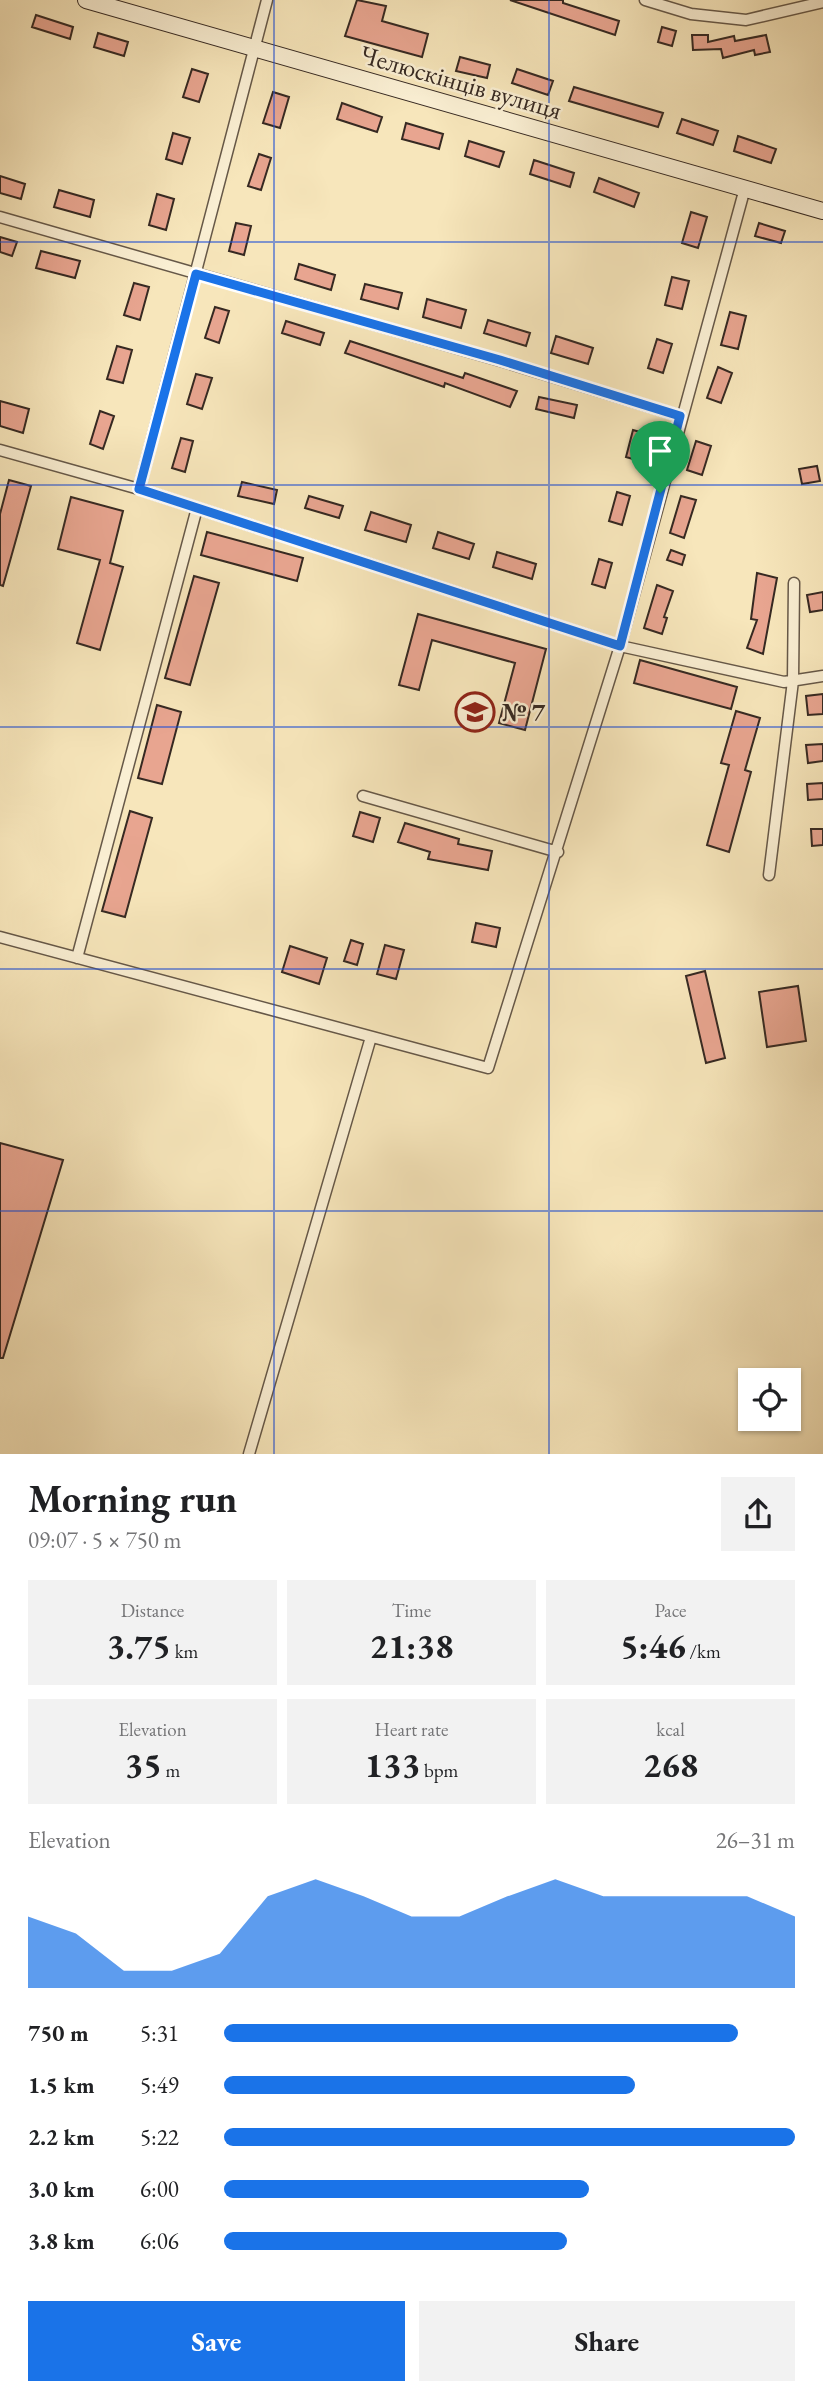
<!DOCTYPE html>
<html lang="en">
<head>
<meta charset="utf-8">
<style>
	:root { --surface:#fff; --page:#f2f2f2; --text:#202124; --muted:#757577; --accent:#1a73e8 }
	body { margin:0; font-family:"EB Garamond",serif; background:var(--page); color:var(--text); height:100vh; display:flex; flex-direction:column; font-size:26px; white-space:nowrap }
	* { box-sizing:border-box; margin:0 }
	p { font-size:23px; color:var(--muted) }
	.icon { flex:none; width:38px; height:38px; fill:none; stroke:currentColor; stroke-width:2; stroke-linecap:round; stroke-linejoin:round }
	.map { position:relative; height:1454px; overflow:hidden }
	.panel { display:flex; flex-direction:column; background:var(--surface); flex:1 }
	.panel>* { flex:none }
	.buttons { position:absolute; left:738px; top:1368px; display:grid; gap:14px }
	.buttons a { display:grid; place-items:center; width:63px; height:63px; border-radius:0px; background:var(--surface); box-shadow:0 2px 5px #0004; font-size:35px }
	.pin { position:absolute; display:grid; place-items:center; width:60px; height:60px; color:#fff; margin:-72px -30px; border-radius:50% 50% 50% 0; rotate:-45deg; box-shadow:0 0 7px #0007 }
	.pin .icon { rotate:45deg }
	.round { display:grid; place-items:center; flex:none; width:74px; height:74px; border-radius:0px; background:var(--page) }
	.overview { display:flex; align-items:center; justify-content:space-between; height:119px; padding:0 28px }
	h1 { font-size:38px; font-weight:700; line-height:52px }
	.stats { display:grid; grid-template-columns:repeat(3,1fr); gap:10px; height:119px; padding:7px 28px }
	.stats div { display:grid; align-content:center; border-radius:0px; background:var(--page); text-align:center }
	.stats b { font-size:35px; font-weight:700 }
	.stats small { font-size:19px; font-weight:400 }
	.stats p { font-size:19px }
	.chart { height:196px; padding:14px 28px }
	.chart p { display:flex; justify-content:space-between }
	.chart svg { width:100%; height:126px; margin-top:7px; fill:var(--accent); opacity:.7 }
	.primary-button { display:flex; gap:14px; margin-top:auto; padding:14px 28px }
	.primary-button a { flex:1; height:80px; border-radius:0px; background:var(--accent); color:#fff; font-size:28px; font-weight:700; line-height:80px; text-align:center }
	.primary-button a+a { background:var(--page); color:var(--text) }
	ul { padding:0 28px; list-style:none; font-size:23px }
	li { display:grid; grid-template-columns:112px 84px 1fr; align-items:center; height:52px }
	li i { height:18px; border-radius:9px; background:var(--accent) }
	.map>svg:first-child { display:block }
</style>
</head>
<body>
<div class="map">
<svg width="823" height="1454" viewBox="0 0 823 1454">
	<rect width="100%" height="100%" fill="#f7e6bb"/>
	<filter id="stains"><feTurbulence type="fractalNoise" baseFrequency=".00286" numOctaves="4"/><feColorMatrix values="0 0 0 0 .2 0 0 0 0 .09 0 0 0 0 .02 0 0 0 .5 -.17"/></filter>
	<radialGradient id="worn" r=".72"><stop offset=".6" stop-color="#630" stop-opacity="0"/><stop offset="1" stop-color="#630" stop-opacity=".3"/></radialGradient>
	<path fill="#e8a590" stroke="#362922" stroke-width="2" d="M 357,0 L 386,6 L 382,21 L 428,34 L 422,57 L 345,36 Z
		M 510,0 L 563,0 L 563,3 L 619,21 L 615,35 Z
		M 36,15 L 73,27 L 70,39 L 32,27 Z
		M 662,27 L 676,31 L 672,46 L 658,42 Z
		M 98,33 L 128,42 L 124,56 L 94,47 Z
		M 692,35 L 708,35 L 708,42 L 734,36 L 735,41 L 766,35 L 770,52 L 755,55 L 754,50 L 723,58 L 721,49 L 693,50 Z
		M 460,57 L 490,65 L 487,78 L 456,71 Z
		M 192,69 L 208,74 L 199,102 L 183,97 Z
		M 517,69 L 553,81 L 548,95 L 512,83 Z
		M 574,87 L 663,113 L 658,127 L 569,101 Z
		M 273,92 L 289,97 L 280,128 L 263,123 Z
		M 342,103 L 382,117 L 377,132 L 337,119 Z
		M 682,119 L 718,131 L 713,145 L 677,133 Z
		M 406,123 L 443,134 L 439,149 L 402,139 Z
		M 173,133 L 190,138 L 182,164 L 166,159 Z
		M 738,136 L 776,149 L 771,163 L 734,151 Z
		M 469,141 L 504,152 L 499,167 L 465,156 Z
		M 259,154 L 271,158 L 261,190 L 248,186 Z
		M 534,160 L 574,173 L 570,187 L 530,174 Z
		M 0,176 L 25,184 L 21,199 L 0,193 Z
		M 599,178 L 639,193 L 634,207 L 594,192 Z
		M 59,190 L 94,200 L 90,217 L 54,207 Z
		M 157,194 L 174,199 L 166,230 L 149,225 Z
		M 691,212 L 707,217 L 698,248 L 682,243 Z
		M 236,223 L 251,226 L 244,255 L 229,251 Z
		M 759,223 L 785,231 L 781,243 L 755,236 Z
		M 0,237 L 17,242 L 12,256 L 0,252 Z
		M 41,251 L 80,261 L 75,278 L 36,268 Z
		M 299,264 L 335,275 L 331,290 L 295,279 Z
		M 672,277 L 689,281 L 682,309 L 665,305 Z
		M 134,283 L 149,287 L 140,320 L 124,315 Z
		M 365,284 L 402,293 L 398,309 L 361,299 Z
		M 427,299 L 466,310 L 461,328 L 423,317 Z
		M 215,307 L 229,311 L 219,343 L 205,338 Z
		M 730,312 L 746,316 L 738,349 L 721,345 Z
		M 488,320 L 530,333 L 526,346 L 484,333 Z
		M 286,321 L 324,333 L 320,345 L 282,333 Z
		M 556,336 L 593,348 L 588,364 L 551,353 Z
		M 657,339 L 672,344 L 663,373 L 648,368 Z
		M 350,341 L 463,378 L 465,373 L 517,391 L 510,407 L 445,383 L 444,387 L 345,353 Z
		M 117,346 L 132,350 L 123,383 L 107,379 Z
		M 718,367 L 732,373 L 721,403 L 707,398 Z
		M 196,374 L 212,378 L 202,409 L 187,404 Z
		M 539,397 L 577,405 L 574,418 L 536,409 Z
		M 0,401 L 29,409 L 23,433 L 0,426 Z
		M 100,411 L 114,416 L 103,449 L 90,444 Z
		M 633,430 L 647,434 L 640,461 L 626,457 Z
		M 181,438 L 193,441 L 185,472 L 172,468 Z
		M 696,441 L 711,446 L 702,475 L 687,470 Z
		M 817,466 L 820,481 L 802,484 L 799,469 Z
		M 9,480 L 31,486 L 3,586 L 0,585 L 0,514 Z
		M 242,482 L 277,490 L 274,504 L 238,496 Z
		M 617,492 L 630,496 L 622,525 L 609,521 Z
		M 309,496 L 343,506 L 339,518 L 305,508 Z
		M 681,496 L 696,500 L 684,538 L 670,533 Z
		M 71,497 L 123,511 L 110,563 L 123,567 L 100,650 L 77,643 L 100,560 L 58,549 Z
		M 371,512 L 411,525 L 406,542 L 365,530 Z
		M 207,532 L 303,558 L 297,581 L 201,555 Z
		M 438,532 L 474,544 L 469,559 L 433,548 Z
		M 671,550 L 685,555 L 682,565 L 667,560 Z
		M 497,552 L 536,564 L 532,579 L 493,567 Z
		M 599,559 L 612,563 L 605,588 L 592,584 Z
		M 757,573 L 777,578 L 763,654 L 747,648 L 757,620 L 751,619 Z
		M 194,576 L 219,583 L 190,685 L 165,678 Z
		M 657,585 L 673,591 L 664,617 L 667,618 L 662,634 L 644,628 Z
		M 823,592 L 823,610 L 810,612 L 807,595 Z
		M 418,614 L 546,649 L 525,730 L 499,723 L 515,663 L 432,640 L 419,690 L 399,685 Z
		M 640,660 L 737,687 L 731,709 L 634,683 Z
		M 823,694 L 823,714 L 808,715 L 806,696 Z
		M 157,705 L 181,712 L 162,784 L 138,778 Z
		M 736,711 L 760,718 L 745,770 L 751,772 L 729,852 L 707,845 L 729,765 L 721,763 Z
		M 823,744 L 823,761 L 808,763 L 806,745 Z
		M 823,783 L 823,799 L 808,800 L 807,784 Z
		M 130,811 L 152,818 L 125,917 L 102,911 Z
		M 360,812 L 380,818 L 373,842 L 353,836 Z
		M 405,823 L 459,839 L 458,844 L 492,851 L 488,870 L 428,859 L 430,852 L 398,842 Z
		M 811,829 L 823,829 L 823,845 L 812,846 Z
		M 476,923 L 500,928 L 496,947 L 472,942 Z
		M 351,940 L 363,944 L 357,965 L 344,961 Z
		M 385,945 L 404,950 L 396,979 L 377,974 Z
		M 290,946 L 327,958 L 319,984 L 282,972 Z
		M 705,971 L 725,1058 L 706,1063 L 686,976 Z
		M 798,986 L 806,1041 L 767,1047 L 759,992 Z
		M 0,1143 L 63,1160 L 3,1358 L 0,1358 Z"/>
	<g fill="none" stroke-linecap="round" stroke-linejoin="round">
		<g stroke="#665848" stroke-width="13">
			<path id="minor" d="M 645,0 L 691,14 L 746,20 L 823,2
				M 745,188 L 620,646 L 784,682 L 823,676
				M 0,217 L 501,361 L 680,416
				M 0,450 L 139,489 L 620,646 L 488,1068 L 0,937
				M 139,489 L 267,0
				M 363,796 L 558,852
				M 769,875 L 793,681 L 794,583
				M 77,958 L 197,508
				M 249,1454 L 371,1037"/>
		</g>
		<g stroke="#362922" stroke-width="18">
			<path id="secondary" d="M 86,0 L 823,211"/>
		</g>
		<use href="#minor" stroke="#faefd3" stroke-width="10"/>
		<use href="#secondary" stroke="#faefd3" stroke-width="16"/>
	</g>
	<g fill="none" stroke-linecap="round" stroke-linejoin="round">
		<g stroke="#fff" stroke-width="14">
			<path id="route" d="M 196,274 L 500,360 L 680,416 L 620,646 L 139,489 Z"/>
		</g>
		<use href="#route" stroke="#1a73e8" stroke-width="9"/>
	</g>
	<path fill="none" stroke="#1d4ed8" stroke-width="2" stroke-opacity="0.55" d="M 274,0 L 274,1454M 549,0 L 549,1454M 0,242 L 823,242M 0,485 L 823,485M 0,727 L 823,727M 0,969 L 823,969M 0,1211 L 823,1211"/>
	<defs>
		<g id="school-ring" transform="scale(2.0125)"><circle r="9.5" fill="#faefd3" stroke="#8f2418" stroke-width="1.5"/><path d="M0-5L7-2L0 1L-7-2ZM-4 1L0 2.5L4 1V4Q0 6-4 4Z" fill="#8f2418"/></g>
	</defs>
	<g fill-rule="evenodd">
		<use href="#school-ring" x="475" y="712"/>
	</g>
	<g text-anchor="middle" dominant-baseline="central" stroke-width="5" stroke-linejoin="round" paint-order="stroke">
		<g font-size="26" fill="#362922" stroke="#faefd3">
			<text transform="translate(461 82) rotate(16)">Челюскінців вулиця</text>
		</g>
		<g font-size="26" font-weight="bold" fill="#362922" stroke="#faefd3" text-anchor="start">
			<text x="502" y="712">№ 7</text>
		</g>
	</g>
	<rect width="100%" height="100%" filter="url(#stains)"/>
	<rect width="100%" height="100%" fill="url(#worn)"/>
</svg>
<div class="buttons">
<a><svg class="icon" aria-label="locate" viewBox="0 0 24 24"><circle cx="12" cy="12" r="6"/><path d="M12 2v4M12 18v4M2 12h4M18 12h4"/></svg></a>
</div>
<div class="pin" style="left:660px;top:493px;background:#1e9e55"><svg class="icon" aria-label="arrive" viewBox="0 0 24 24"><path d="M6 21V4h12l-3 4 3 4H6"/></svg></div>
</div>
<section class="panel">
<div class="overview"><div><h1>Morning run</h1><p>09:07 · 5 × 750 m</p></div><a class="round"><svg class="icon" aria-label="share" viewBox="0 0 24 24"><path d="M12 15V3M7 8l5-5 5 5M5 13v7h14v-7"/></svg></a></div>
<div class="stats">
<div><p>Distance</p><b>3.75<small> km</small></b></div>
<div><p>Time</p><b>21:38</b></div>
<div><p>Pace</p><b>5:46<small> /km</small></b></div>
</div>
<div class="stats">
<div><p>Elevation</p><b>35<small> m</small></b></div>
<div><p>Heart rate</p><b>133<small> bpm</small></b></div>
<div><p>kcal</p><b>268</b></div>
</div>
<div class="chart"><p><span>Elevation</span>26–31 m</p>
<svg viewBox="0 0 160 44" preserveAspectRatio="none"><path d="M0 44V19L10 25L20 38L30 38L40 32L50 12L60 6L70 12L80 19L90 19L100 12L110 6L120 12L130 12L140 12L150 12L160 19V44z"/></svg>
</div>
<ul>
<li><b>750 m</b>5:31<i style="width:90%"></i></li>
<li><b>1.5 km</b>5:49<i style="width:72%"></i></li>
<li><b>2.2 km</b>5:22<i style="width:100%"></i></li>
<li><b>3.0 km</b>6:00<i style="width:64%"></i></li>
<li><b>3.8 km</b>6:06<i style="width:60%"></i></li>
</ul>
<div class="primary-button"><a>Save</a><a>Share</a></div>
</section>
</body>
</html>
